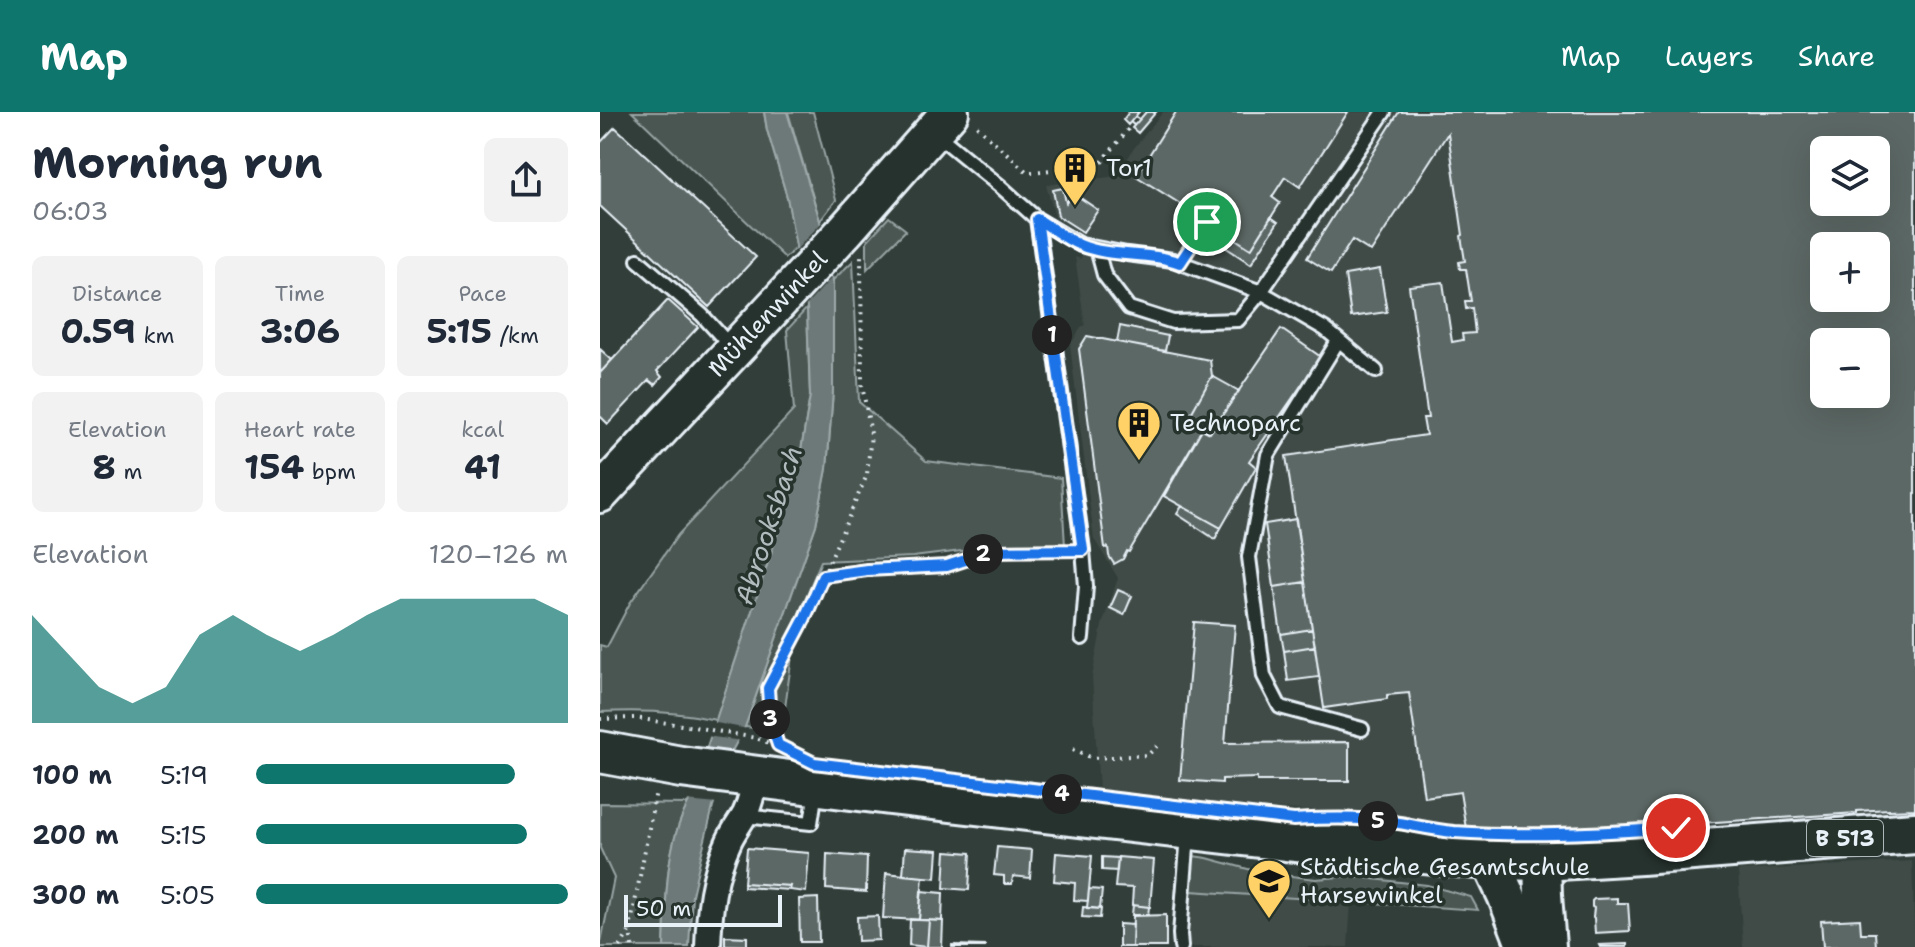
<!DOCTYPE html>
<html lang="en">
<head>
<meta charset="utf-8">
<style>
	:root { --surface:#fff; --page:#f2f2f3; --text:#1f2937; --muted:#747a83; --accent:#0f766e }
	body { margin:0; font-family:"Shantell Sans",sans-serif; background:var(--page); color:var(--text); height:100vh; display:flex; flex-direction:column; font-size:30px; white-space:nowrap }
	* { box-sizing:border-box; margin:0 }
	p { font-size:26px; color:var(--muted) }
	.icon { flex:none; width:44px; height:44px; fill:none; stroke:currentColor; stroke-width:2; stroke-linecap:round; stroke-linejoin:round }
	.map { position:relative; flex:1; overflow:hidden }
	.sheet { display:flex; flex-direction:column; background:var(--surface); width:600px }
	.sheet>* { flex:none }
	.tools { position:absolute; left:1210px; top:24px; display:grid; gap:16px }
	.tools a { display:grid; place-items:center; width:80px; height:80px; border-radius:12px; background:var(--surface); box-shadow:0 8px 32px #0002; font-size:40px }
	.scale { position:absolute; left:24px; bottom:20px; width:158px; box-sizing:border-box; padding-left:8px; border:4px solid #e8f1f8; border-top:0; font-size:22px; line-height:28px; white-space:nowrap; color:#e8f1f8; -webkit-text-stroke:6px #26332d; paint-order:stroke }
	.pin { position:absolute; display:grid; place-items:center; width:68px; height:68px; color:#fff; margin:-34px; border:4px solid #fff; border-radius:50%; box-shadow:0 2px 8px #0007 }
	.km { position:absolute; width:40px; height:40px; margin:-20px; border-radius:50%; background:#222; color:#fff; font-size:22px; line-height:40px; text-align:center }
	.round { display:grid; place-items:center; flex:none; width:84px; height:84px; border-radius:12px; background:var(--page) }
	.summary { display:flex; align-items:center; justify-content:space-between; height:136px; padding:0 32px }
	h1 { font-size:44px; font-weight:700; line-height:60px }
	.stats { display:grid; grid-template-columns:repeat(3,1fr); gap:12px; height:136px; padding:8px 32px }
	.stats div { display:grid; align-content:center; border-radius:12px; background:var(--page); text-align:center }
	.stats b { font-size:34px; font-weight:700 }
	.stats small { font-size:22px; font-weight:400 }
	.stats p { font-size:22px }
	.chart { height:224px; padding:16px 32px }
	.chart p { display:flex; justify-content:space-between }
	.chart svg { width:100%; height:144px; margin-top:8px; fill:var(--accent); opacity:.7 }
	ul { padding:0 32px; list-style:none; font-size:26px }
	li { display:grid; grid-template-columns:128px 96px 1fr; align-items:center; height:60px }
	li i { height:20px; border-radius:10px; background:var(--accent) }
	header { display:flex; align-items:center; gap:48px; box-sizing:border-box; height:112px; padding:0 40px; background:var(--accent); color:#fff }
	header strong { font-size:38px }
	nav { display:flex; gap:44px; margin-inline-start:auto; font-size:28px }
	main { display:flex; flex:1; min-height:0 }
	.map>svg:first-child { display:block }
</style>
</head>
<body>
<header>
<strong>Map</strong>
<nav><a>Map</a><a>Layers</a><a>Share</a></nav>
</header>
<main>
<section class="sheet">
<div class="summary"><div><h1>Morning run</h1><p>06:03</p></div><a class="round"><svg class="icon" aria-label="share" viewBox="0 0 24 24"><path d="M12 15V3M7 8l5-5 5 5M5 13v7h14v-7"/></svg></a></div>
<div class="stats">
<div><p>Distance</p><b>0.59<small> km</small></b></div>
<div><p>Time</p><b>3:06</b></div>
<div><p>Pace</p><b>5:15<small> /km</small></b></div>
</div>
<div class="stats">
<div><p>Elevation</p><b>8<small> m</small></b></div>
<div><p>Heart rate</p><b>154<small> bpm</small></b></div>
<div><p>kcal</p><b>41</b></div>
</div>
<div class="chart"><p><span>Elevation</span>120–126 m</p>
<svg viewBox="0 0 160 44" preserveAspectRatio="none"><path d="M0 44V11L10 22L20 33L30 38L40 33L50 17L60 11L70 17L80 22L90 17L100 11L110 6L120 6L130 6L140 6L150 6L160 11V44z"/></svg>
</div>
<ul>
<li><b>100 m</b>5:19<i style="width:83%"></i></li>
<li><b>200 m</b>5:15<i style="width:87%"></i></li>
<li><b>300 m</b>5:05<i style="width:100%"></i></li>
</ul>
</section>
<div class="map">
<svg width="1315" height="835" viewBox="0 0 1315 835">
	<rect width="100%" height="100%" fill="#323e39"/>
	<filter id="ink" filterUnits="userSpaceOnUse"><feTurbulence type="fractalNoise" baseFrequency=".0125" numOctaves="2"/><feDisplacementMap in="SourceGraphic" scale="16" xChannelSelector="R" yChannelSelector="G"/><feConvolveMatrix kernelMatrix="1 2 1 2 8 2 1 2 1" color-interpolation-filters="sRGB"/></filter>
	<g filter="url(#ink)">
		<path fill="#3f4b46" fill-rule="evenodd" d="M 563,0 L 1315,0 L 1315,698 L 989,719 L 920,720 L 865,717 L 765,701 L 655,696 L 499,679 L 492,565 L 502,513 L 518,466 L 494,427 L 470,233 L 482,214 L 485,214 L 475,145 L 481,147 L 482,123 L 455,105 L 446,73 L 517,64 L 534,36 ZM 1224,38 L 1276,38 L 1276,90 L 1224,90 ZM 1224,134 L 1276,134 L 1276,186 L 1224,186 ZM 1224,230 L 1276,230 L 1276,282 L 1224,282 Z
			M 1312,749 L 1315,835 L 1143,835 L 1138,759 Z
			M 591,779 L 751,789 L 748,835 L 588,835 Z"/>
		<path fill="#495651" stroke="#98a4a4" stroke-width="2" d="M 32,0 L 164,0 L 167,18 L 187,85 L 197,135 L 185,146 Z
			M 188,0 L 213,0 L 236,88 L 220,109 Z
			M 289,105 L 306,118 L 267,157 L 267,129 Z
			M 253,149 L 259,290 L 326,349 L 461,366 L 465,434 L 394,435 L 313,445 L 221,449 L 197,506 L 182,618 L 145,615 L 216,413 L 227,356 L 233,279 L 233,168 Z
			M 207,196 L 210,284 L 197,363 L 116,608 C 78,599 38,598 0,600 L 0,533 L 7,535 L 30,491 L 78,423 L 194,298 L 187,218 Z
			M 0,691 L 88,692 C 65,735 66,788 64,835 L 0,835 L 14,766 L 0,736 Z
			M 593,744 L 607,746 L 659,760 L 716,767 L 752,764 L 773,767 L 827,773 L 871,785 L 878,798 L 591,779 Z"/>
		<path fill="#6d7978" stroke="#9ea9ab" stroke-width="2" d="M 164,0 L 187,0 L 220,109 L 233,168 L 233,279 L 227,357 L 216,413 L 145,615 L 132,639 L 113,695 L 101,744 L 92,783 L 89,835 L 64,835 C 66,788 65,734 88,692 L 197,363 L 210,284 L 207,196 L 187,85 L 167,18 Z"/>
		<path fill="#323e39" d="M 224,108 L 235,162 L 203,197 L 194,140 Z
			M 111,610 L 148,617 L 142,629 L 106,624 Z
			M 102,636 L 135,641 L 118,692 L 85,689 Z"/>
		<path fill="#5c6865" stroke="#e8f1f8" stroke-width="2" fill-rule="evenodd" d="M 529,0 L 539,0 L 528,13 L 523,8 Z
			M 546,0 L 556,0 L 538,21 L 532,16 Z
			M 576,0 L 748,0 L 700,75 L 685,65 L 672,85 L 680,91 L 651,137 L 617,115 L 618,112 L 614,109 L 611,111 L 606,110 L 605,103 L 600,101 L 598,103 L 536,64 Z
			M 799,0 L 1315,0 L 1315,697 L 1289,698 L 1289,697 L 1257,699 L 1257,701 L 977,719 L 927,719 L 875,717 L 875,716 L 866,717 L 860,680 L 824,685 L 809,581 L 787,583 L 787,587 L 724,596 L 686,344 L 826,323 L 823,306 L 828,306 L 809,174 L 843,170 L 852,230 L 863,228 L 862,222 L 875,221 L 872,196 L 866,197 L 865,189 L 871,189 L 866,157 L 860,157 L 859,150 L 865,149 L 861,124 L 863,123 L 848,21 L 771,140 L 752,128 L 731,161 L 707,146 ZM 1224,38 L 1276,38 L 1276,90 L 1224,90 ZM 1224,134 L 1276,134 L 1276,186 L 1224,186 ZM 1224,230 L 1276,230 L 1276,282 L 1224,282 Z
			M 15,15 L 156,145 L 109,195 L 0,94 L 0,31 Z
			M 463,76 L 466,91 L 473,81 L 498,98 L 483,120 L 458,104 L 453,78 Z
			M 671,105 L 678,110 L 651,152 L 610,125 L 617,115 L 651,137 Z
			M 780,157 L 787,200 L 751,205 L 745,163 Z
			M 68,188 L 98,215 L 57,259 L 62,265 L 55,273 L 49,268 L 8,312 L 0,304 L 0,261 Z
			M 520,214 L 568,224 L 565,239 L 517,230 Z
			M 681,217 L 721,245 L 649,349 L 656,355 L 621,416 L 564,384 L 602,317 L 610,321 Z
			M 487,224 L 610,248 L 612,264 L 588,307 L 602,317 L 529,440 L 527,439 L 523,447 L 514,452 L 509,444 L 508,435 L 505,436 L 479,237 Z
			M 0,237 L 12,248 L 0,261 Z
			M 612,264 L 639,279 L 610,321 L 588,307 Z
			M 582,394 L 621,416 L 615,427 L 577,402 Z
			M 696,407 L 705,470 L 674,475 L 665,412 Z
			M 705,470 L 712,517 L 681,522 L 674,475 Z
			M 518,478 L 532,484 L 524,503 L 510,496 Z
			M 594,510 L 635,513 L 625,631 L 749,630 L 749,669 L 657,669 L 657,666 L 622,667 L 622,671 L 580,668 Z
			M 712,517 L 715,534 L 684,539 L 681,522 Z
			M 715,534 L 719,565 L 688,569 L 684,539 Z
			M 397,735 L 432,738 L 430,766 L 413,764 L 412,772 L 404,772 L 404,764 L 394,763 Z
			M 147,736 L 209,741 L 206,780 L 189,778 L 190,774 L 144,771 Z
			M 305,736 L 338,738 L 336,766 L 303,763 Z
			M 346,739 L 371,741 L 369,778 L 344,776 Z
			M 456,741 L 492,744 L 488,789 L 474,788 L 475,771 L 454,769 Z
			M 227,742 L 267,745 L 266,780 L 226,777 Z
			M 502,745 L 518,746 L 517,759 L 502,758 Z
			M 518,745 L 554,748 L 550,795 L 532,793 L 533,776 L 515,775 Z
			M 286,761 L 323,765 L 319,808 L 283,806 Z
			M 144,771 L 190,774 L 189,778 L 144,775 Z
			M 489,777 L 502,778 L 500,797 L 487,796 Z
			M 321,779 L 343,781 L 342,809 L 319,808 Z
			M 218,786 L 219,830 L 200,830 L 199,787 Z
			M 1017,786 L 1017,791 L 1028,791 L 1030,819 L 995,821 L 994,806 L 993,805 L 994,796 L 992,795 L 992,789 L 994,787 Z
			M 533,793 L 549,795 L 548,803 L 532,803 Z
			M 483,795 L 501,797 L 500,806 L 482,805 Z
			M 566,803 L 566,835 L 532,835 L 533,804 Z
			M 278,804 L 279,828 L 258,829 L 257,805 Z
			M 310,807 L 329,808 L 327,835 L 309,833 Z
			M 1260,807 L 1261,821 L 1275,821 L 1276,834 L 1223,835 L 1221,809 Z
			M 329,808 L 343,809 L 342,835 L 327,835 Z
			M 519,812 L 533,813 L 532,835 L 519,835 Z
			M 125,824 L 147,825 L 147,834 L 125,833 Z
			M 1027,832 L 1027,835 L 1000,835 L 999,833 Z
			M 352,833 L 385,834 L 385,835 L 352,835 Z"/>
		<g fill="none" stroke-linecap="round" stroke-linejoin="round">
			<g stroke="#e8f1f8" stroke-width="18">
				<path id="lane" d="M 334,20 L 400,74 L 437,107 L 483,438 L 486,474 L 482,526
					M 437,107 L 481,133 L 527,142 L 573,148 L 661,180 L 725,217 L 776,259
					M 497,137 L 504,163 L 529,196 L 573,210 L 638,208 L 661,180 L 784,0
					M 38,148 L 102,203 L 132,236
					M 738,229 L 668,343 L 649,445 L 664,564 L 680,595 L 762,617
					M 144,704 L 211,711 L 216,678
					M 581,835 L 580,822 L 588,723"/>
			</g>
			<g stroke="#e8f1f8" stroke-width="30">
				<path id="street" d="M 108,835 C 109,799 113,763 129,729 C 133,720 140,711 145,702 C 151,690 153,678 155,665"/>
			</g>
			<g stroke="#e8f1f8" stroke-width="42">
				<g id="secondary">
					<path id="s1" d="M 0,382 L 244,120 L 350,0"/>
					<path d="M 889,747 L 906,783 L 926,835"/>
					<path d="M 942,748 L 943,783 L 947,835"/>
				</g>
			</g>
			<g stroke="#e8f1f8" stroke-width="46">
				<path id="primary" d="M 0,640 L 81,655 L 290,682 L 686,728 L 889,747 L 942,748 L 1041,742 L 1315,721"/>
			</g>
			<path stroke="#e8f1f8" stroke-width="4" stroke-dasharray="2 6" stroke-linecap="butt" d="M 377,14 L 427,60 L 432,60 L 494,54 L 502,50 L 542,0
				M 588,139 L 607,110
				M 223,464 L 267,363 L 271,322 L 262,273 L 261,144
				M 0,607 L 35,606 L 94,615 L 156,626 L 185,637
				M 178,633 L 170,608 L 168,576 L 204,508 L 223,464 L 267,458 L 347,454 L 393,439 L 467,439
				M 473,637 L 492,646 L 548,643 L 561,630
				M 20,835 L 29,820
				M 32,835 L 30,817 L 56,679"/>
			<use href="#lane" stroke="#26332d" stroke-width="12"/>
			<use href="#street" stroke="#26332d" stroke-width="24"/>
			<use href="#secondary" stroke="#26332d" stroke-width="36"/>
			<use href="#primary" stroke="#26332d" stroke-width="40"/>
		</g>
	</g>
	<g fill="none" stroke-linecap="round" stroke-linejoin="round" filter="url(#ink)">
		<g stroke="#fff" stroke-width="16">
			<path id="route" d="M 607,110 L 580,151 C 549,139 511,146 480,133 C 465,127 451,115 437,107 L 483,438 L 393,439 L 347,454 L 267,458 L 223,464 L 204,508 L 168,576 L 170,608 L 178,633 L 214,651 L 694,708 C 727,706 760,705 793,710 C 813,713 833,718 854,720 C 928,725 1001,721 1076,716"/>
		</g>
		<use href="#route" stroke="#1a73e8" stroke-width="10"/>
	</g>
	<defs>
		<g id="building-pin" transform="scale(2.3)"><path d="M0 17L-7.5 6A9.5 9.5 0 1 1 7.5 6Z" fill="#ffd166" stroke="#26332d"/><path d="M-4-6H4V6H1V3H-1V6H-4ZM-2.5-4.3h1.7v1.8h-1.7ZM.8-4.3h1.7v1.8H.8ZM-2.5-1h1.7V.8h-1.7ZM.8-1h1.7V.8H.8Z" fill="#111"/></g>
		<g id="school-pin" transform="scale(2.3)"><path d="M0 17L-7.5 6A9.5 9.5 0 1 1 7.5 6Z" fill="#ffd166" stroke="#26332d"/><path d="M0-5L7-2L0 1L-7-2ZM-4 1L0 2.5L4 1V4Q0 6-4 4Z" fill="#111"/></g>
	</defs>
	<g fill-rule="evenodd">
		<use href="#building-pin" x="475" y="56"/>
		<use href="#building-pin" x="539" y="311"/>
		<use href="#school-pin" x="669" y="769"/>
	</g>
	<g text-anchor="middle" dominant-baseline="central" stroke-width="7" stroke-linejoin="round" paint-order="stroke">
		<rect fill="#26332d" stroke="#aeb8bb" stroke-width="2" x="1207" y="708" width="76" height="36" rx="6"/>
		<g font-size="22" font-weight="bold" fill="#e8f1f8">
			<text x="1245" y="726">B 513</text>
		</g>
		<g font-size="24" fill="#e8f1f8" stroke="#26332d" text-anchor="start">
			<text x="506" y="56">Tor1</text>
			<text x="570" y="311">Technoparc</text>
			<text x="700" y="755">Städtische Gesamtschule<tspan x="700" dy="28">Harsewinkel</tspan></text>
		</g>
		<g font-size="24" fill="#e8f1f8" stroke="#26332d">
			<text stroke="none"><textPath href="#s1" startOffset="246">Mühlenwinkel</textPath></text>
		</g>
		<g font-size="26" font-style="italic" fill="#b1bbbe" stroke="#26332d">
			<text transform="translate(168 413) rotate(-72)">Abrooksbach</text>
		</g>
	</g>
</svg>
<div class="tools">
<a><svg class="icon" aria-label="layers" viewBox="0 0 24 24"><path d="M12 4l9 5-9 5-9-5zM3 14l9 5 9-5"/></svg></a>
<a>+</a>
<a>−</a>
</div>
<div class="scale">50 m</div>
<div class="pin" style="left:607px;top:110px;background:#1e9e55"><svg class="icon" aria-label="arrive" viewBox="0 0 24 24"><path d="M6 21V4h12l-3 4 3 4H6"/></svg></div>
<div class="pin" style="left:1076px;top:716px;background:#d93025"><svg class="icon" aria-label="check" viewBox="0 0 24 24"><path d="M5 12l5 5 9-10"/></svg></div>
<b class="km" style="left:452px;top:223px">1</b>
<b class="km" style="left:383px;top:442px">2</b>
<b class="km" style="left:170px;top:607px">3</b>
<b class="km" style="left:462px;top:682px">4</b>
<b class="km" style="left:778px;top:709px">5</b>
</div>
</main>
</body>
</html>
